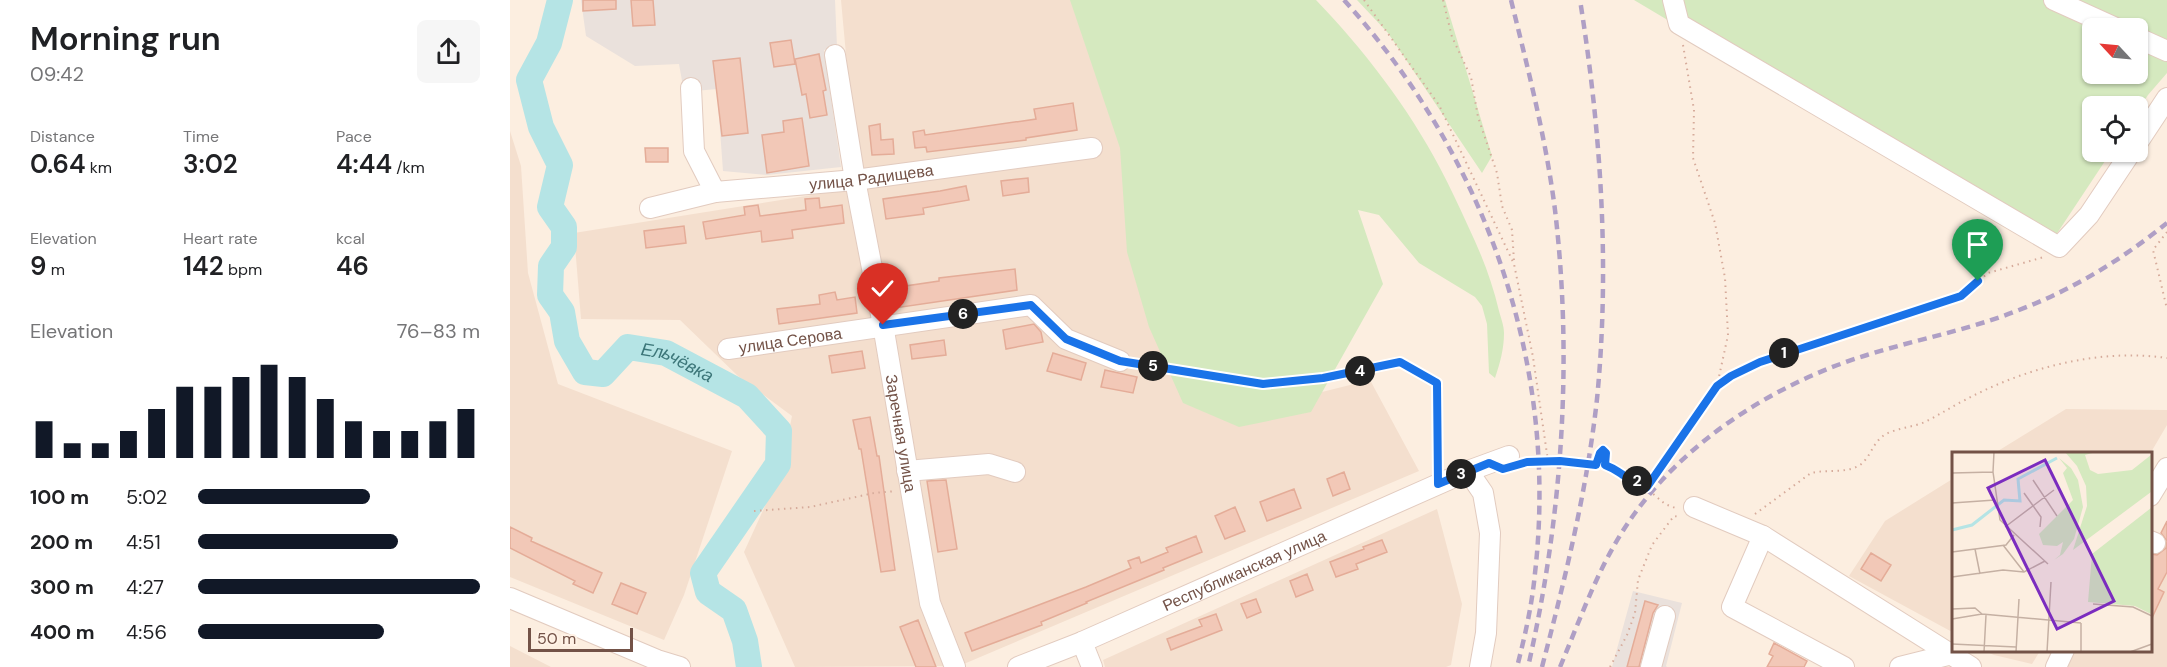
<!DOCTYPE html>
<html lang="en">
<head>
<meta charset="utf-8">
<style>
	:root { --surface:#fff; --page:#f6f6f6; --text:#202124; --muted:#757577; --accent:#111827 }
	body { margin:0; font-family:"DM Sans",sans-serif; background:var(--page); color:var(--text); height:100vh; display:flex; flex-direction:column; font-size:22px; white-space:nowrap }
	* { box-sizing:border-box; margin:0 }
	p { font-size:20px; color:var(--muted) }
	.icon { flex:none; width:33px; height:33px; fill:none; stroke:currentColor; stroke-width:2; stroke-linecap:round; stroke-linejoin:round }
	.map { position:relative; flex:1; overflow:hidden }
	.drawer { display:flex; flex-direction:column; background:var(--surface); width:510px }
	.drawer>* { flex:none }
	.needle { width:39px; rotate:296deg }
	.controls { position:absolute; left:1572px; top:18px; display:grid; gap:12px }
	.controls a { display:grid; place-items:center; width:66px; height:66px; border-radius:9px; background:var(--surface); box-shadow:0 2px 4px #0004; font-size:30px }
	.scale { position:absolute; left:18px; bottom:15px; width:105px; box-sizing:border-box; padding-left:6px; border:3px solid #735247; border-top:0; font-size:16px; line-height:21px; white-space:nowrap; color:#735247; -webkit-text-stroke:4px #fff2e6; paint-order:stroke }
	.pin { position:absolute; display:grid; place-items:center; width:51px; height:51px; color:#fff; margin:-62px -26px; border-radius:50% 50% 50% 0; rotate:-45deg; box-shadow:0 0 6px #0007 }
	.pin .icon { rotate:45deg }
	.km { position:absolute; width:30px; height:30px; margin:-15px; border-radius:50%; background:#222; color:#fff; font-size:16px; line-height:30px; text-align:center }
	.round { display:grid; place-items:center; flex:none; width:63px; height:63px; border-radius:9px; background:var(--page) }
	.summary { display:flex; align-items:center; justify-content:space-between; height:102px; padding:0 30px }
	h1 { font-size:33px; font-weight:600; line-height:45px }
	.metrics { display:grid; grid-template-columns:repeat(3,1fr); gap:9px; height:102px; padding:6px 30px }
	.metrics div { display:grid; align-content:center }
	.metrics b { font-size:26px; font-weight:600 }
	.metrics small { font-size:16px; font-weight:400 }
	.metrics p { font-size:16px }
	.chart { height:168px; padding:12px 30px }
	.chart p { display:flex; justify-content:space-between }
	.chart svg { width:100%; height:108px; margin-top:6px; stroke:var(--accent); stroke-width:6 }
	ul { padding:0 30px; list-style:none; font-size:20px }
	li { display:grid; grid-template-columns:96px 72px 1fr; align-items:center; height:45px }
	li i { height:15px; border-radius:8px; background:var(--accent) }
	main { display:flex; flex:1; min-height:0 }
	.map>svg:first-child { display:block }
</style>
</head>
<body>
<main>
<section class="drawer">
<div class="summary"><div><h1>Morning run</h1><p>09:42</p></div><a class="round"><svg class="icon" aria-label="share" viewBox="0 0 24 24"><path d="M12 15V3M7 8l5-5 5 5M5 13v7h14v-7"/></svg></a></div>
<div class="metrics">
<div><p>Distance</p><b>0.64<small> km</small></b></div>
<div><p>Time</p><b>3:02</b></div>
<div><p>Pace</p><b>4:44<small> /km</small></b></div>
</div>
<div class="metrics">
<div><p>Elevation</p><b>9<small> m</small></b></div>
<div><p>Heart rate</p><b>142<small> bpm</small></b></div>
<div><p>kcal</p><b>46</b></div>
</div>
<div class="chart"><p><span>Elevation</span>76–83 m</p>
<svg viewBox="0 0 160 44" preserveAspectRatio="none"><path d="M5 44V29M15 44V38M25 44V38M35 44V33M45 44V24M55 44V15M65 44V15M75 44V11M85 44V6M95 44V11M105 44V20M115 44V29M125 44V33M135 44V33M145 44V29M155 44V24"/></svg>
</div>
<ul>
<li><b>100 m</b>5:02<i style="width:61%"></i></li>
<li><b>200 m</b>4:51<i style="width:71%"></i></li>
<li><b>300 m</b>4:27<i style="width:100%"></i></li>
<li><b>400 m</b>4:56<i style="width:66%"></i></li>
</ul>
</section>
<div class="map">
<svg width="1657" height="667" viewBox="0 0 1657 667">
	<rect width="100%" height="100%" fill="#fceee0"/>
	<path fill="#f4dfce" d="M 331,0 L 576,0 L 712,417 L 860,380 L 909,471 L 449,666 L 285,667 L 234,552 L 271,471 L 282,416 L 228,376 L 170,320 L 71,319 L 64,233 L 359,186 L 345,153 Z
		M 0,131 L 11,166 L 18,273 L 48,384 L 222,451 L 174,595 L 154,640 L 0,577 Z
		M 1556,409 L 1657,410 L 1657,425 L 1640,454 L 1483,454 Z
		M 1444,478 L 1444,633 L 1339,576 L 1375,521 Z
		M 927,509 L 952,604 L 941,665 L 936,667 L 595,667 L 593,660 Z
		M 1657,521 L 1657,667 L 1555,667 L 1564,651 L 1640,650 L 1641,552 Z
		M 0,646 L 41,667 L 0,667 Z
		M 1475,651 L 1530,651 L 1522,664 L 1484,655 Z"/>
	<path fill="#eae1dc" d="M 71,0 L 325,0 L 327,47 L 314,50 L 331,167 L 257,175 L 213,171 L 207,89 L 174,92 L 169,64 L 125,66 L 76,36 Z
		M 1123,591 L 1172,603 L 1156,666 L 1157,667 L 1102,667 Z"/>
	<path fill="#d5e9bf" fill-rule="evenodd" d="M 560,0 L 806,0 C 854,50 898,107 930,168 C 940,187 949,206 958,226 C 971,253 982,281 989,311 C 991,318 994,326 994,333 C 994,349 990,363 985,378 L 979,373 L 977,324 L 972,306 L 965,297 L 909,263 L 869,215 L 848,210 L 873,284 L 801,412 L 729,427 L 673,403 L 639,327 L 617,252 L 610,148 Z
		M 847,0 L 935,0 L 982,156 L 972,173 L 878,33 Z
		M 1124,0 L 1657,0 L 1657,73 L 1638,95 L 1628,111 L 1628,106 L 1582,106 L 1582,152 L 1601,152 L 1538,247 ZM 1582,28 L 1628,28 L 1628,74 L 1582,74 Z"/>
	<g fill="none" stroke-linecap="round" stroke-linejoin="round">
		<path stroke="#b5e4e5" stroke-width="26" id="s1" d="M 50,0 L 39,43 L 19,80 L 31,127 L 50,165 L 40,207 L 54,227 L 54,247 L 41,266 L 40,295 L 52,312 L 57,341 L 75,372 L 93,374 L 118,347 L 156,353 L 237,396 L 269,431 L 268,464 L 193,573 L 198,592 L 224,610 L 235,641 L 239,667"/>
	</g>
	<path fill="#f2c8b7" stroke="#e4ac98" stroke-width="1.5" d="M 73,0 L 106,0 L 106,9 L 73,11 Z
		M 121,0 L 143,0 L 145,25 L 123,26 Z
		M 281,40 L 285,64 L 264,67 L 260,43 Z
		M 309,54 L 316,90 L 313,91 L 317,115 L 300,118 L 296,94 L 292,95 L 285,59 Z
		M 230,58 L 238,133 L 212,136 L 203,61 Z
		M 563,103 L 567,130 L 516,138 L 516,140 L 417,152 L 416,147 L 405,148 L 403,132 L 414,130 L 415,135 L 526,119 L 524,109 Z
		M 292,118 L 299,166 L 257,173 L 252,135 L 274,132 L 273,121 Z
		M 370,124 L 371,140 L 383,139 L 384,154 L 362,155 L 359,126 Z
		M 135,148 L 158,148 L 158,162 L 136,162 Z
		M 518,178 L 519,192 L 493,196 L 491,181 Z
		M 456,186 L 459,200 L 413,208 L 414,214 L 376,219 L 373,199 L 430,191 Z
		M 309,198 L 310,208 L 332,205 L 334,223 L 282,230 L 283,238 L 252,242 L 251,231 L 196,239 L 193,222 L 235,215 L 234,207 L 248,205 L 250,216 L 296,210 L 295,199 Z
		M 174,226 L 176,243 L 136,248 L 134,231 Z
		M 505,269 L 507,290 L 385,308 L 382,288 L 429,281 L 429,278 Z
		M 325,292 L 327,300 L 345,297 L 347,313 L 269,324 L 267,309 L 310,304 L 309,295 Z
		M 524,324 L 531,332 L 533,342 L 496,349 L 493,330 Z
		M 434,340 L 436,355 L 402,359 L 400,345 Z
		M 352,351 L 355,368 L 322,373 L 319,356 Z
		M 543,353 L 576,363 L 571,380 L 537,371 Z
		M 595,370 L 627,377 L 623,393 L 591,387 Z
		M 360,417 L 367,456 L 369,456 L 385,570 L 371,572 L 351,449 L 349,449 L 343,420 Z
		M 834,472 L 840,489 L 823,496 L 817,479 Z
		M 436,480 L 447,549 L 428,552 L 417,481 Z
		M 784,489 L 791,508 L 757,521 L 750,502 Z
		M 725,507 L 735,531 L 715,539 L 705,516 Z
		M 1657,521 L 1657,572 L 1648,589 L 1654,592 L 1641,620 L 1641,554 L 1647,555 L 1656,548 L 1657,541 L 1651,533 Z
		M 0,527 L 22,538 L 21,541 L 92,573 L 83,593 L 63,584 L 65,581 L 0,548 Z
		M 686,536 L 692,552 L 653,568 L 654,570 L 576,602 L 577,603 L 531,622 L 532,625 L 462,651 L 455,633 L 576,587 L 621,568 L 618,561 L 629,557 L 631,563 L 658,552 L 656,548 Z
		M 872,540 L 877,552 L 846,564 L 848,569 L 826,577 L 820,562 L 854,549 L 853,547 Z
		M 1361,553 L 1381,565 L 1371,581 L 1351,569 Z
		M 797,574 L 803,590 L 786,597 L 780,581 Z
		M 111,583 L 136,593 L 127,614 L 102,604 Z
		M 746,599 L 751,612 L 737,618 L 731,604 Z
		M 1135,601 L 1148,605 L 1143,613 L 1129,667 L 1117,667 Z
		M 706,614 L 712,630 L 661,650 L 657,639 L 692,626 L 689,620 Z
		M 408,620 L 426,667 L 406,667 L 390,627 Z
		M 1264,643 L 1297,661 L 1294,667 L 1257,667 L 1263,656 L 1259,654 Z"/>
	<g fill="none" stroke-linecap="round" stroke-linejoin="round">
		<g stroke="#e2cbbf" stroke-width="22">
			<g id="minor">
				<path d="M 1163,0 L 1169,24 L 1549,247 L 1579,215 L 1621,152"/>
				<path d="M 1544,0 L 1606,28"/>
				<path d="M 1628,38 L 1657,51"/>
				<path id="s2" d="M 325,55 L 345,180 L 373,325 L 420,603 L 445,667"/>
				<path d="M 181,88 L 184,151 L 205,192"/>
				<path d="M 1628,142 L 1657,98"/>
				<path id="s3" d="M 140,208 L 205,192 L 345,180 L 582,148"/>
				<path id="s4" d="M 218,349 L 521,305 L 556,339 L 610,361"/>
				<path d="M 397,471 L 479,464 L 505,472"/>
				<path d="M 958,471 L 973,493 L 980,533 L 976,633 L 970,667"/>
				<path d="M 1640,496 L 1657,468"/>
				<path d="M 1184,507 L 1253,536 L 1461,667"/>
				<path d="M 1253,536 L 1222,607 L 1334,667"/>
				<path d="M 1640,541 L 1645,543"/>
				<path d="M 0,598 L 147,660 L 170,667"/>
				<path d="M 572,642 L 582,667"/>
				<path id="s5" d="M 508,667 L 572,642 L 958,471 L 999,456"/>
				<path d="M 1141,667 L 1155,616"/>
				<path d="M 1390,667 L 1442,654"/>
				<path d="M 1546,667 L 1554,650"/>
			</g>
		</g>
		<path stroke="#d6ab9b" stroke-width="2" stroke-dasharray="1.5 4.5" stroke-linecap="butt" d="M 854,0 L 929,105 L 1004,264 L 1023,357 L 1038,461
			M 933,0 L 942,37 L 961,77 L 968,117 L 987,173 L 992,206 L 1002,230 L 1004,261
			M 1173,45 L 1184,110 L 1183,158 L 1205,223 L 1215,278 L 1218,335 L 1207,386
			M 1657,232 L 1643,250 L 1657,309
			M 625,363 L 753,384 L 813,378 L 890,362 L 927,383 L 927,465
			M 1015,462 L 1050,461 L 1086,465 L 1090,453 L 1093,450 L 1096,453 L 1095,465 L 1108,469 L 1113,475 L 1129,482 L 1155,504 L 1168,509
			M 1137,487 L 1207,386 L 1221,376 L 1250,362 L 1435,302 L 1451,296 L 1478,273 L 1534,257
			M 244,511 L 300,507 L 364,493 L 386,491
			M 1245,514 L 1301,473 C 1317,469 1336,474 1350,465 C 1361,457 1363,441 1376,434 C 1388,428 1403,427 1415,422 C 1429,415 1441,407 1455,400 C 1515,368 1589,348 1657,358
			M 1100,667 L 1117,635 L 1125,613 L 1128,580 L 1142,545 L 1164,516 L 1171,517"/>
		<use href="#minor" stroke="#fff" stroke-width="20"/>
		<path stroke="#af9fc5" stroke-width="4.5" stroke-dasharray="9 6" stroke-linecap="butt" d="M 834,0 C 975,156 1049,363 1025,573 C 1022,605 1015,636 1007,667
			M 1001,0 C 1018,69 1036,139 1045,210 C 1063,362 1052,518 1018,667
			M 1032,667 C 1055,579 1077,490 1087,399 C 1100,266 1091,132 1070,0
			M 1050,667 C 1072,615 1091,559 1125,513 C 1180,437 1269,382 1357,355 C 1408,339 1459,330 1509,310 C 1564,289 1611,260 1657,223"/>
	</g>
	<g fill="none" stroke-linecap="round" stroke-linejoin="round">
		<g stroke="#fff" stroke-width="12">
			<path id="route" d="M 373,325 L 521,305 L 556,339 L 610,361 L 753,384 L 813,378 L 890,362 L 927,383 L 928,484 L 979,463 L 993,469 L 1017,462 L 1050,461 L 1086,465 L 1090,453 L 1093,450 L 1096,453 L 1095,465 C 1105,469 1105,470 1113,475 C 1120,480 1129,482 1137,487 L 1207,386 L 1221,376 L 1250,362 L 1451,296 L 1468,281"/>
		</g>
		<use href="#route" stroke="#1a73e8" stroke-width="8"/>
	</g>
	<g text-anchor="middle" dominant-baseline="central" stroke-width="6" stroke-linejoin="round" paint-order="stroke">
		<g font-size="16" fill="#735247" stroke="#fff2e6">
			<text stroke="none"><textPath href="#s3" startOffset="224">улица Радищева</textPath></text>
			<text stroke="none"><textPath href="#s4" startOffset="63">улица Серова</textPath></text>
			<text stroke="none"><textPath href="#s2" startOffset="384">Заречная улица</textPath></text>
			<text stroke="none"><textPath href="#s5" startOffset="246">Республиканская улица</textPath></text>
		</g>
		<g font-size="18" font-style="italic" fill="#3c7679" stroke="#fff2e6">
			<text stroke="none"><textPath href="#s1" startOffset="510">Ельчёвка</textPath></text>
		</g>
	</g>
	<g transform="translate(1442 452)">
		<rect width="200" height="200" fill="#fceee0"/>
		<path d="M 113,0 L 144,0 L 133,3 L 138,18 L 146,22 L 180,18 L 199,3 L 199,40 L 121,98 L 135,54 L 134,34 L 125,14 ZM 107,6 L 119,16 L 126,28 L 131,55 L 122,87 L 111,102 L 102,108 L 108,103 L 111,90 L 105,94 L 91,93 L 87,82 L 121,48 L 111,21 L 115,16 ZM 199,56 L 199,162 L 183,154 L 136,150 L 140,102 Z" fill="#d5e9bf"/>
		<path fill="none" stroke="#b5e4e5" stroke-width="3" d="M 0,78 L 20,73 L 52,48 L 68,49 L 66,27 L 105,6"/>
		<path fill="none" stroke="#c5b0a3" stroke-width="1.5" d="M 41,20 L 48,68 L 96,112M 0,21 L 41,20 L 42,0M 81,28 L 105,64M 72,41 L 89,65 L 88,75M 0,51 L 43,48M 53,75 L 102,38M 51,93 L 72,120M 23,97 L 28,122M 0,100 L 54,93 L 62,83M 0,125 L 51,118 L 72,120 L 93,109M 141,152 L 181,155 L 200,164M 0,157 L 23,156 L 30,162M 0,160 L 0,184M 0,167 L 30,162 L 129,171M 0,192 L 64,195M 32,200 L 34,163M 64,200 L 67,147M 95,200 L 99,130M 129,200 L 129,171M 178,200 L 200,192"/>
		<path fill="#7b2cbf" fill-opacity="0.15" stroke="#7b2cbf" stroke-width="3" d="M 93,8 L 162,149 L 105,177 L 36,36 Z"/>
		<rect width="200" height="200" fill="none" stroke="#735247" stroke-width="3"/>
	</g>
</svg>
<div class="controls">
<a><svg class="needle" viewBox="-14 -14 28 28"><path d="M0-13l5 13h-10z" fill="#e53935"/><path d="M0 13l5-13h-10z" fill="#757577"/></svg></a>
<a><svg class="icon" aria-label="locate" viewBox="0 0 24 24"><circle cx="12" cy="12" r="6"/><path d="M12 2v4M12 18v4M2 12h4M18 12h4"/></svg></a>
</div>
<div class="scale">50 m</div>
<div class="pin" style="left:1468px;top:281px;background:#1e9e55"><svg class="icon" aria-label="arrive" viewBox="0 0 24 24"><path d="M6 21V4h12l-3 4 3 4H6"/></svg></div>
<div class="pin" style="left:373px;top:325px;background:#d93025"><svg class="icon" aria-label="check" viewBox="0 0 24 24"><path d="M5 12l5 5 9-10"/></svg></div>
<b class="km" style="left:1274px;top:353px">1</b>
<b class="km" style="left:1127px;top:481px">2</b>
<b class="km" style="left:951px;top:474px">3</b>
<b class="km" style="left:850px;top:371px">4</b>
<b class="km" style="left:643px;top:366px">5</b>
<b class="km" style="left:453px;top:314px">6</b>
</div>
</main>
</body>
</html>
